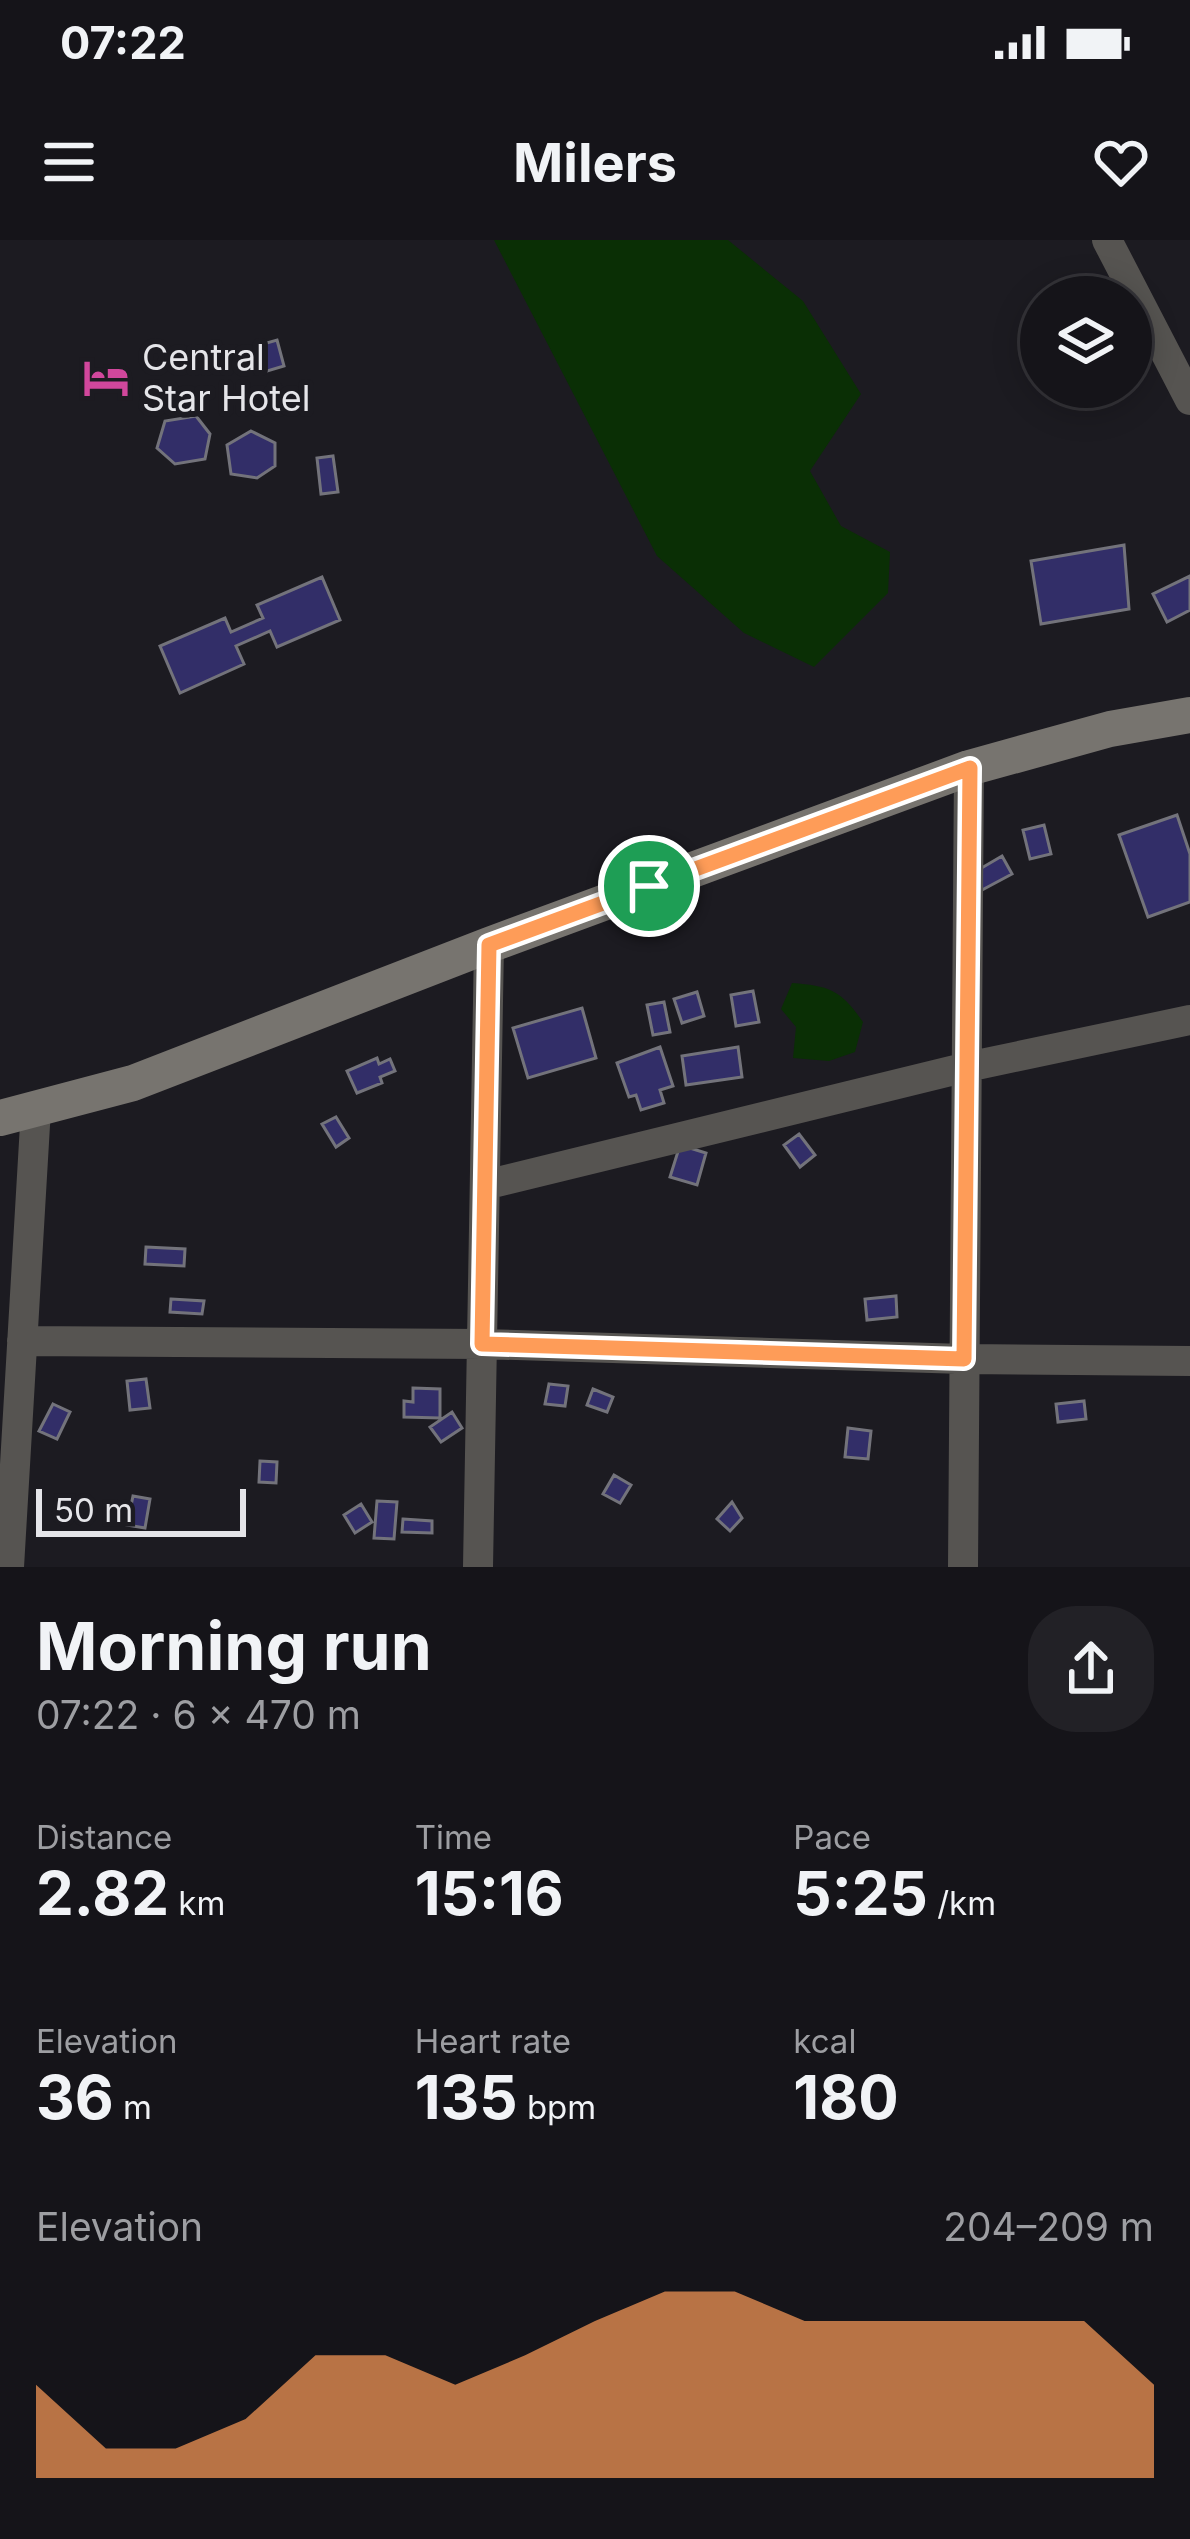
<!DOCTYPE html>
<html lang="en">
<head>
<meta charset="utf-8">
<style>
	:root { --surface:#151419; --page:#222126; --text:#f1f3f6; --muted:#9d9ea2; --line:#343338; --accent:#fe9c58 }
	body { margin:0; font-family:Inter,sans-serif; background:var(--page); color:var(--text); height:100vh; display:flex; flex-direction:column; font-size:45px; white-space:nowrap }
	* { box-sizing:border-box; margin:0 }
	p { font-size:39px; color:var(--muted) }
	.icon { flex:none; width:66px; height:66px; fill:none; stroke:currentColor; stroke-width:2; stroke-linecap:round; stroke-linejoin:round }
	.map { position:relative; height:1327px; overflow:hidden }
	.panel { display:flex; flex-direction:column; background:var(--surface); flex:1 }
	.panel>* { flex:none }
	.fabs { position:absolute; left:1020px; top:36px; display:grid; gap:24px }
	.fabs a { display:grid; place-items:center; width:132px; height:132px; border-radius:50%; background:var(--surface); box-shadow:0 6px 30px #0003,0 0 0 3px var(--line); font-size:60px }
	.scale { position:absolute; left:36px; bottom:30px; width:210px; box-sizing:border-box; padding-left:12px; border:6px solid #e5e5e9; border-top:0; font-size:33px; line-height:42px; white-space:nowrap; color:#e5e5e9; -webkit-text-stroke:9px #1c1b21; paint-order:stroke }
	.pin { position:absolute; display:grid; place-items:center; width:102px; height:102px; color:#fff; margin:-51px; border:6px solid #fff; border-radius:50%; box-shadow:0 3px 12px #0007 }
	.round { display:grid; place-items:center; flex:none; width:126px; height:126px; border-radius:48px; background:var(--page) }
	.summary { display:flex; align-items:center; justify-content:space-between; height:204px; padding:0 36px }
	h1 { font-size:66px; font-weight:700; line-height:90px }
	.metrics { display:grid; grid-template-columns:repeat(3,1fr); gap:18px; height:204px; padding:12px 36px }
	.metrics div { display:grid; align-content:center }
	.metrics b { font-size:60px; font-weight:700 }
	.metrics small { font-size:33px; font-weight:400 }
	.metrics p { font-size:33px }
	.chart { height:336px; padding:24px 36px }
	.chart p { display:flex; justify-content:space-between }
	.chart svg { width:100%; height:216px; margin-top:12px; fill:var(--accent); opacity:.7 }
	.status { display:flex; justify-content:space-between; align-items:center; height:84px; padding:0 60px; background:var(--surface); direction:ltr }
	.status svg { height:33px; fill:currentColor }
	header { display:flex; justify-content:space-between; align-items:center; height:156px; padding:0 36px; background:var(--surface); font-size:54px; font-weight:700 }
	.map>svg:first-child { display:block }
</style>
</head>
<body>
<div class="status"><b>07:22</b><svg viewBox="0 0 49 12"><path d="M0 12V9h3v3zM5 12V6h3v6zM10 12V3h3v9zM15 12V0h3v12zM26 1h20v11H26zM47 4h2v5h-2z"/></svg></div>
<header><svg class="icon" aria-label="menu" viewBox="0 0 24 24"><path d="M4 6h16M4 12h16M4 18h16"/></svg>Milers<svg class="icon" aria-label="heart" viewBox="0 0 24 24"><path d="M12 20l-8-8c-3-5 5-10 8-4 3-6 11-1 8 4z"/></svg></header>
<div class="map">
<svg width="1190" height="1327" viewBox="0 0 1190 1327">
	<rect width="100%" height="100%" fill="#1c1b21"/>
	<path fill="#0a2f05" d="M 494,0 L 728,0 L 803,61 L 861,154 L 810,231 L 841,286 L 890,312 L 888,353 L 814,427 L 744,393 L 657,316 Z
		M 792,743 C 830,746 841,750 863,782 L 855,812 L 829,821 L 793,818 L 796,787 L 781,769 Z"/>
	<path fill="#322e68" stroke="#73737b" stroke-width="3" d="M 277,100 L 284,126 L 264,132 L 256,106 Z
		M 196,176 L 210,194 L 205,219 L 175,224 L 157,208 L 165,181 Z
		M 251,191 L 275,203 L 275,226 L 257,238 L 231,234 L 227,205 Z
		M 333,216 L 338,252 L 321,254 L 317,218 Z
		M 1124,305 L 1129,369 L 1041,384 L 1031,321 Z
		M 1190,336 L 1190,370 L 1167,382 L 1153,354 Z
		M 322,337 L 340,380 L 277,407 L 270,391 L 236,406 L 244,424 L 180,453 L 160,406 L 225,378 L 231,392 L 263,378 L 257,365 Z
		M 1177,575 L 1190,614 L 1190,662 L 1148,677 L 1119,595 Z
		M 1044,585 L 1051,614 L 1030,619 L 1023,590 Z
		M 1002,616 L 1012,634 L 982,650 L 973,633 Z
		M 753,751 L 759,782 L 736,786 L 731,755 Z
		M 697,752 L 704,776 L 682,783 L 674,759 Z
		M 664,762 L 670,792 L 653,795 L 647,765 Z
		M 582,768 L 596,818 L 528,838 L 513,788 Z
		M 660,807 L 673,846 L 660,850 L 664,863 L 641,870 L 636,855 L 629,857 L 617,823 Z
		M 738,807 L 742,837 L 686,845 L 682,816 Z
		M 377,818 L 379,824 L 390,819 L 395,831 L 380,837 L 382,843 L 357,853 L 347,831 Z
		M 336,877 L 349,898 L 336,907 L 322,884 Z
		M 799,894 L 815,915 L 800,927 L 784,905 Z
		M 680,905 L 706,913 L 697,945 L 670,937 Z
		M 146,1007 L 185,1009 L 184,1026 L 145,1024 Z
		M 896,1056 L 897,1077 L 867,1080 L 865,1059 Z
		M 171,1059 L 204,1061 L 202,1074 L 170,1072 Z
		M 146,1139 L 150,1168 L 130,1170 L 127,1141 Z
		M 549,1144 L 568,1146 L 565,1166 L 545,1164 Z
		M 413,1148 L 440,1149 L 440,1178 L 404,1177 L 404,1161 L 413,1162 Z
		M 593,1149 L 613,1157 L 607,1172 L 587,1165 Z
		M 1084,1161 L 1086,1179 L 1058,1182 L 1056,1164 Z
		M 53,1164 L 70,1172 L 57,1199 L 39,1191 Z
		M 452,1172 L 462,1188 L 441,1202 L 430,1187 Z
		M 848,1188 L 871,1191 L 868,1219 L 845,1217 Z
		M 260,1221 L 277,1222 L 276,1243 L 259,1242 Z
		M 614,1235 L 631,1245 L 620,1263 L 603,1254 Z
		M 133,1256 L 150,1259 L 145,1288 L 127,1285 Z
		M 377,1261 L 397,1262 L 394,1299 L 374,1298 Z
		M 732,1262 L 742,1278 L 730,1291 L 717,1279 Z
		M 361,1264 L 372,1282 L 355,1293 L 344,1275 Z
		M 403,1279 L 432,1281 L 432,1293 L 402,1292 Z"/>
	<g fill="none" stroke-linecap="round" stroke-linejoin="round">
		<path stroke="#565451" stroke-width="30" d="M 1107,0 L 1190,160
			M 485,945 L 967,827 L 1190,780
			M 22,1101 L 482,1104 L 964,1119 L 1190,1121
			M 9,1327 L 36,868
			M 478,1327 L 489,705
			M 963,1327 L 969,528"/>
		<path stroke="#77746f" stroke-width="36" d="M 0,878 L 133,843 L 489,705 L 969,528 L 1110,489 L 1190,475"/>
	</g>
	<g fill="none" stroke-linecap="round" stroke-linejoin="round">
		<g stroke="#fff" stroke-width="24">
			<path id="route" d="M 970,528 L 964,1119 L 482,1104 L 489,705 Z"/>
		</g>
		<use href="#route" stroke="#fe9c58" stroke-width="15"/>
	</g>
	<defs>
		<g id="hotel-bare" transform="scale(3.6)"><path d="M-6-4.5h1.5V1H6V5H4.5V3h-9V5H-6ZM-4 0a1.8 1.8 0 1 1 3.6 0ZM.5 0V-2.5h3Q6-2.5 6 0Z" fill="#d1479c" stroke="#1c1b21" stroke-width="2.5" paint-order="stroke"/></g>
	</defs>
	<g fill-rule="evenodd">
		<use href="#hotel-bare" x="106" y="138"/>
	</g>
	<g text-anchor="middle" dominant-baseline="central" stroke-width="12" stroke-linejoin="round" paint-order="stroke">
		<g font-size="36" fill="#e5e5e9" stroke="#1c1b21" text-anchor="start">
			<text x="142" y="117">Central<tspan x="142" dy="41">Star Hotel</tspan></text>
		</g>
	</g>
</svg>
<div class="fabs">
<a><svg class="icon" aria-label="layers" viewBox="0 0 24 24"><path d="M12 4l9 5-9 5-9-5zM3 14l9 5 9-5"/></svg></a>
</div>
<div class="scale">50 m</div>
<div class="pin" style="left:649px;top:646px;background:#1e9e55"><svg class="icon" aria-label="arrive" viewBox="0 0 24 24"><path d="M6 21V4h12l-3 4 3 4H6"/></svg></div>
</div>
<section class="panel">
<div class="summary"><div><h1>Morning run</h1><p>07:22 · 6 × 470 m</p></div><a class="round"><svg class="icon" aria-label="share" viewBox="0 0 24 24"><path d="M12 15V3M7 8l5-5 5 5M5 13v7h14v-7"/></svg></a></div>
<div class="metrics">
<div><p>Distance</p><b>2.82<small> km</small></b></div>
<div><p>Time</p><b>15:16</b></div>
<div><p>Pace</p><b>5:25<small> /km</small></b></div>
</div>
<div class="metrics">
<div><p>Elevation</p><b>36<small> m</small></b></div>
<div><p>Heart rate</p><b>135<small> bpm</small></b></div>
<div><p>kcal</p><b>180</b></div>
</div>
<div class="chart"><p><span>Elevation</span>204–209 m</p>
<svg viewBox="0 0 160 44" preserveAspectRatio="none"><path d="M0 44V25L10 38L20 38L30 32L40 19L50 19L60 25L70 19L80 12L90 6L100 6L110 12L120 12L130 12L140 12L150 12L160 25V44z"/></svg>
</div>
</section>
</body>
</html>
